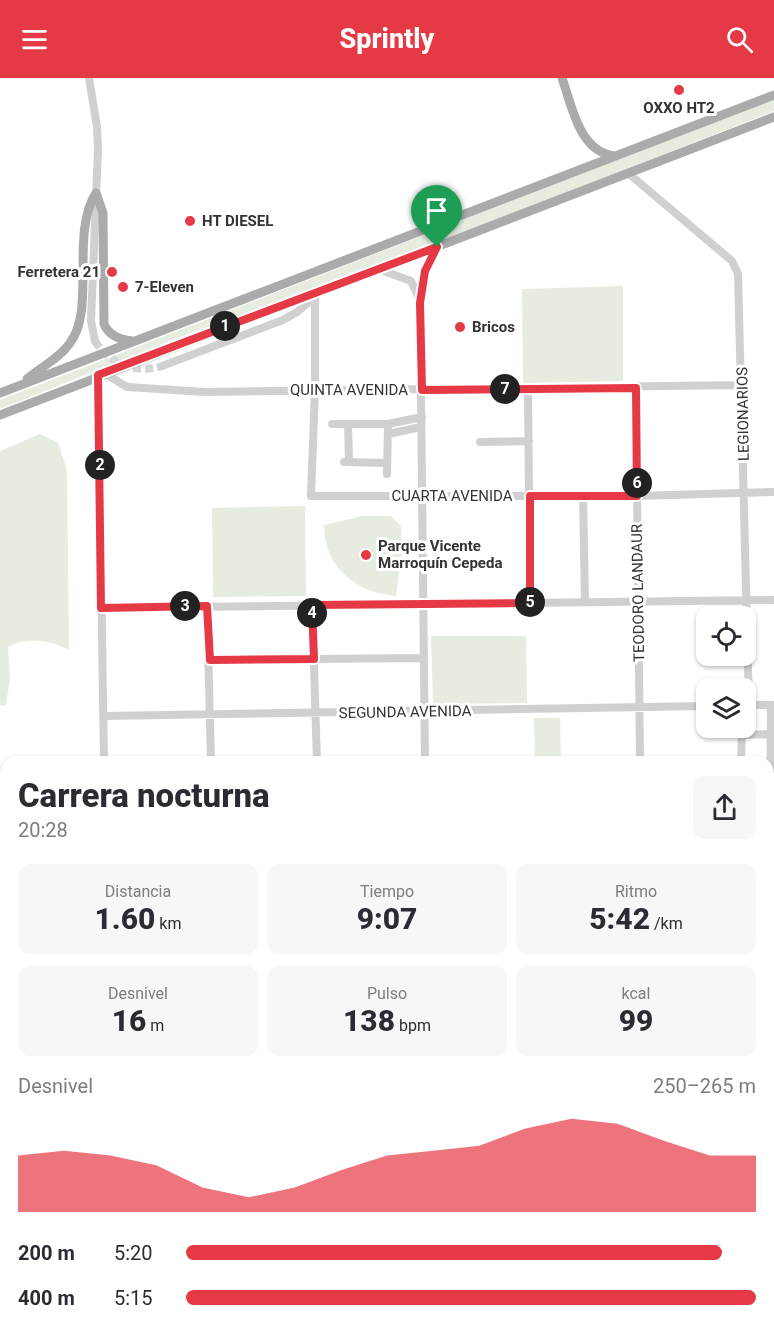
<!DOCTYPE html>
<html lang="es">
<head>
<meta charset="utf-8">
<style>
	:root { --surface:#fff; --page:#f7f7f7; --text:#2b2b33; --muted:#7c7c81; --accent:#e63946 }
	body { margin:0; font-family:Roboto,sans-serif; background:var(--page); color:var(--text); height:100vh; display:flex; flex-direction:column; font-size:22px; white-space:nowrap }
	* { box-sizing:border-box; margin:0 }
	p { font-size:20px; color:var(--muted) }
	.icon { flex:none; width:33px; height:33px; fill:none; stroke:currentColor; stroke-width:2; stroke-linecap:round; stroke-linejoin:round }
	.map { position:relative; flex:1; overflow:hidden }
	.drawer { position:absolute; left:0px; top:678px; width:774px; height:578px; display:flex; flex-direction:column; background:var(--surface); border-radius:18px 18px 0 0; box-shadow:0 2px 4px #0004 }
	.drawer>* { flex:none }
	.buttons { position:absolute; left:696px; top:528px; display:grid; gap:12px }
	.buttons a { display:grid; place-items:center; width:60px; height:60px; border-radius:12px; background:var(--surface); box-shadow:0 2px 4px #0004; font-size:30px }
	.pin { position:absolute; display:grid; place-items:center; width:51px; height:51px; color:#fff; margin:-62px -26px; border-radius:50% 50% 50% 0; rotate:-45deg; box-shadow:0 0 6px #0007 }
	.pin .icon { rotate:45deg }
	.km { position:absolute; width:30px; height:30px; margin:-15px; border-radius:50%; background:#222; color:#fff; font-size:16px; line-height:30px; text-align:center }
	.round { display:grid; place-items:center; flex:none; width:63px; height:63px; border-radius:12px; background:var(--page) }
	.overview { display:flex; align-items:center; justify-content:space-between; height:102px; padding:0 18px }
	h1 { font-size:33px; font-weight:800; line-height:45px }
	.stats { display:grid; grid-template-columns:repeat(3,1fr); gap:9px; height:102px; padding:6px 18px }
	.stats div { display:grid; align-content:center; border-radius:12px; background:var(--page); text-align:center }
	.stats b { font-size:30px; font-weight:800 }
	.stats small { font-size:16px; font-weight:400 }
	.stats p { font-size:16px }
	.chart { height:168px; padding:12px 18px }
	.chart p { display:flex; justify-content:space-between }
	.chart svg { width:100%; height:108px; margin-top:6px; fill:var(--accent); opacity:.7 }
	ul { padding:0 18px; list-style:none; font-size:20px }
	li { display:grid; grid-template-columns:96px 72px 1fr; align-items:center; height:45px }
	li i { height:15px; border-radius:8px; background:var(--accent) }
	header { display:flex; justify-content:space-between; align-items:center; height:78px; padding:0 18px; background:var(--accent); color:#fff; font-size:27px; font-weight:800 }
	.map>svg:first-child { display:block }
</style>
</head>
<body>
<header><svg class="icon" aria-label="menu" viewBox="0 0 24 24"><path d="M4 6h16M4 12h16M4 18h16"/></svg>Sprintly<svg class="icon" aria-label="search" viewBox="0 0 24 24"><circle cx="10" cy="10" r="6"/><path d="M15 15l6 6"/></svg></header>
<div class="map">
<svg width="774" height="1255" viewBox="0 0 774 1255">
	<rect width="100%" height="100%" fill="#fff"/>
	<path fill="#e6ecdf" d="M 774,21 L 774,33 L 480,148 L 167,264 L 0,331 L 0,322 Z
		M 623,208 L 623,303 L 523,305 L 522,211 Z
		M 40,356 L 58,365 L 67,392 L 69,572 C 50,562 27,558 8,569 L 10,601 L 6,627 L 0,628 L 0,373 Z
		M 305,428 L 306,518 L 213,519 L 212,430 Z
		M 363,438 L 391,438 L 401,448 L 402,470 L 396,518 C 356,515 324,489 324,447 Z
		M 431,558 L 526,558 L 527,625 L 433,626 Z
		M 534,640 L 560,640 L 561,684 L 535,684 Z"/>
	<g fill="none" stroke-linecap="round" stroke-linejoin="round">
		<path stroke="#d6d6d6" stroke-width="8" stroke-dasharray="8 4" stroke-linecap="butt" d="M 95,263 C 111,287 135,296 162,288"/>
		<path stroke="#d0d0d0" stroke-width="8" d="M 89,0 L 97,49 L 98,72 L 91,243 L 95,263
			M 628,95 L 732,183 L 738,196 L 749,627
			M 378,191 L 411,203 L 419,220
			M 315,220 L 315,311 L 311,418 L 637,418 L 774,414
			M 162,288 L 283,242 L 297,234 L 315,219
			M 104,295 L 127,309 L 205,314 L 743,307
			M 98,297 L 104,684
			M 636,310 L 640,684
			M 528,311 L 530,525
			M 332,346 L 388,346 L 422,339
			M 348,346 L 349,384
			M 388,356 L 421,349
			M 480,364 L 529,363
			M 344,384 L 386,385
			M 387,396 L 388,346
			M 583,418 L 585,524
			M 207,527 L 211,684
			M 312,527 L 317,684
			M 101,530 L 774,522
			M 210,582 L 424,580
			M 746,627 L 774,627
			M 104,638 L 706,628
			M 742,657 L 774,656
			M 425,684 L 420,225 L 425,193 L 437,169
			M 741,684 L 742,650
			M 770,753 L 771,627
			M 768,872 L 774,872
			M 768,961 L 774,964
			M 768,989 L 774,981
			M 0,1000 L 6,1000
			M 768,1016 L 774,1016
			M 768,1065 L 774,1064
			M 0,1112 L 6,1112
			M 768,1113 L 774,1112
			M 768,1159 L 774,1159
			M 0,1173 L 2,1255
			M 768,1207 L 774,1207
			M 112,1250 L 112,1255
			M 431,1250 L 431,1255
			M 645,1250 L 645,1255
			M 753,1250 L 753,1255
			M 213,1255 L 213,1250
			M 321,1255 L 321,1250"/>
		<path stroke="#ababab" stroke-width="9" d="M 562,0 C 572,28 579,74 615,78
			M 27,301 C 41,289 60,280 70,265 C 96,231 70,155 96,115 L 103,135 L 104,246 C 109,258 121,262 133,263
			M 0,315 L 774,17
			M 0,337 L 774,39"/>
	</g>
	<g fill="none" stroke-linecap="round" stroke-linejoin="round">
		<g stroke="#fff" stroke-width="12">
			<path id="route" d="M 437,169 L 425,193 L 420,225 L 422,312 L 636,310 L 637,418 L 530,418 L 530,525 L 312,527 L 314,581 L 210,582 L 207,528 L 101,530 L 98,297 Z"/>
		</g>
		<use href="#route" stroke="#e63946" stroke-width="8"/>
	</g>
	<g fill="#e63946" stroke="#fff" stroke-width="2">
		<circle cx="679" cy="12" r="6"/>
		<circle cx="190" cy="143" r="6"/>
		<circle cx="112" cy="194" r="6"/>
		<circle cx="123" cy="209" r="6"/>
		<circle cx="460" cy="249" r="6"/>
		<circle cx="366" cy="477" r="6"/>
	</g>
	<g text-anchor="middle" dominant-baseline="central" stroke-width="6" stroke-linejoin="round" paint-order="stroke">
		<g font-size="15" font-weight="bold" fill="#333" stroke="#fff" text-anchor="start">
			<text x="679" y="30" text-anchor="middle">OXXO HT2</text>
			<text x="202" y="143">HT DIESEL</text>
			<text x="100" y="194" text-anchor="end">Ferretera 21</text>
			<text x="135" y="209">7-Eleven</text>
			<text x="472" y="249">Bricos</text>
			<text x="378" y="468">Parque Vicente<tspan x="378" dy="17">Marroquín Cepeda</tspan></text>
		</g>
		<g font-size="15" fill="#333" stroke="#fff">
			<text x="349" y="312">QUINTA AVENIDA</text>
			<text transform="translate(743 336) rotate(-91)">LEGIONARIOS</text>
			<text x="452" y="418">CUARTA AVENIDA</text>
			<text transform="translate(638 515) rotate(-91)">TEODORO LANDAUR</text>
			<text transform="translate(405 634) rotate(-1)">SEGUNDA AVENIDA</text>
		</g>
	</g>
</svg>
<div class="buttons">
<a><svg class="icon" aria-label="locate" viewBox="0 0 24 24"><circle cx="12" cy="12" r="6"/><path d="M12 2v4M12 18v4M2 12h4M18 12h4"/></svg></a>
<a><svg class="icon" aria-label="layers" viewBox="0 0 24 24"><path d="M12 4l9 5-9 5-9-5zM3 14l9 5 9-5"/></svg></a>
</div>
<div class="pin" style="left:437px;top:169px;background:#1e9e55"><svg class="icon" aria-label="arrive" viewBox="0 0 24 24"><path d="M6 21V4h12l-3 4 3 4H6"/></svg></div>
<b class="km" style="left:225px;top:248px">1</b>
<b class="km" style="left:100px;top:387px">2</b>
<b class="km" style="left:185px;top:528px">3</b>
<b class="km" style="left:312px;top:535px">4</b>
<b class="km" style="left:530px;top:524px">5</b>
<b class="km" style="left:637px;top:405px">6</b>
<b class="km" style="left:505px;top:311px">7</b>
<section class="drawer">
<div class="overview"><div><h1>Carrera nocturna</h1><p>20:28</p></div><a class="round"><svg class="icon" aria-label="share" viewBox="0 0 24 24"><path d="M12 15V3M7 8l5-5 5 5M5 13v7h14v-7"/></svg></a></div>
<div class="stats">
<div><p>Distancia</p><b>1.60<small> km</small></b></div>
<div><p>Tiempo</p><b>9:07</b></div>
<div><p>Ritmo</p><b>5:42<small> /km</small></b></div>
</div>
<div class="stats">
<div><p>Desnivel</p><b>16<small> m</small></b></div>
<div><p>Pulso</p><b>138<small> bpm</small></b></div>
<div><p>kcal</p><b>99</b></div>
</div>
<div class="chart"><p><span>Desnivel</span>250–265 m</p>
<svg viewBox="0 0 160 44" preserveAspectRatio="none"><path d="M0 44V21L10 19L20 21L30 25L40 34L50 38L60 34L70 27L80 21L90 19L100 17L110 10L120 6L130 8L140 15L150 21L160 21V44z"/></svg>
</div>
<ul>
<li><b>200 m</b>5:20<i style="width:94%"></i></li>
<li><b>400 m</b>5:15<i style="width:100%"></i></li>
</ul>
</section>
</div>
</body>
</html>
